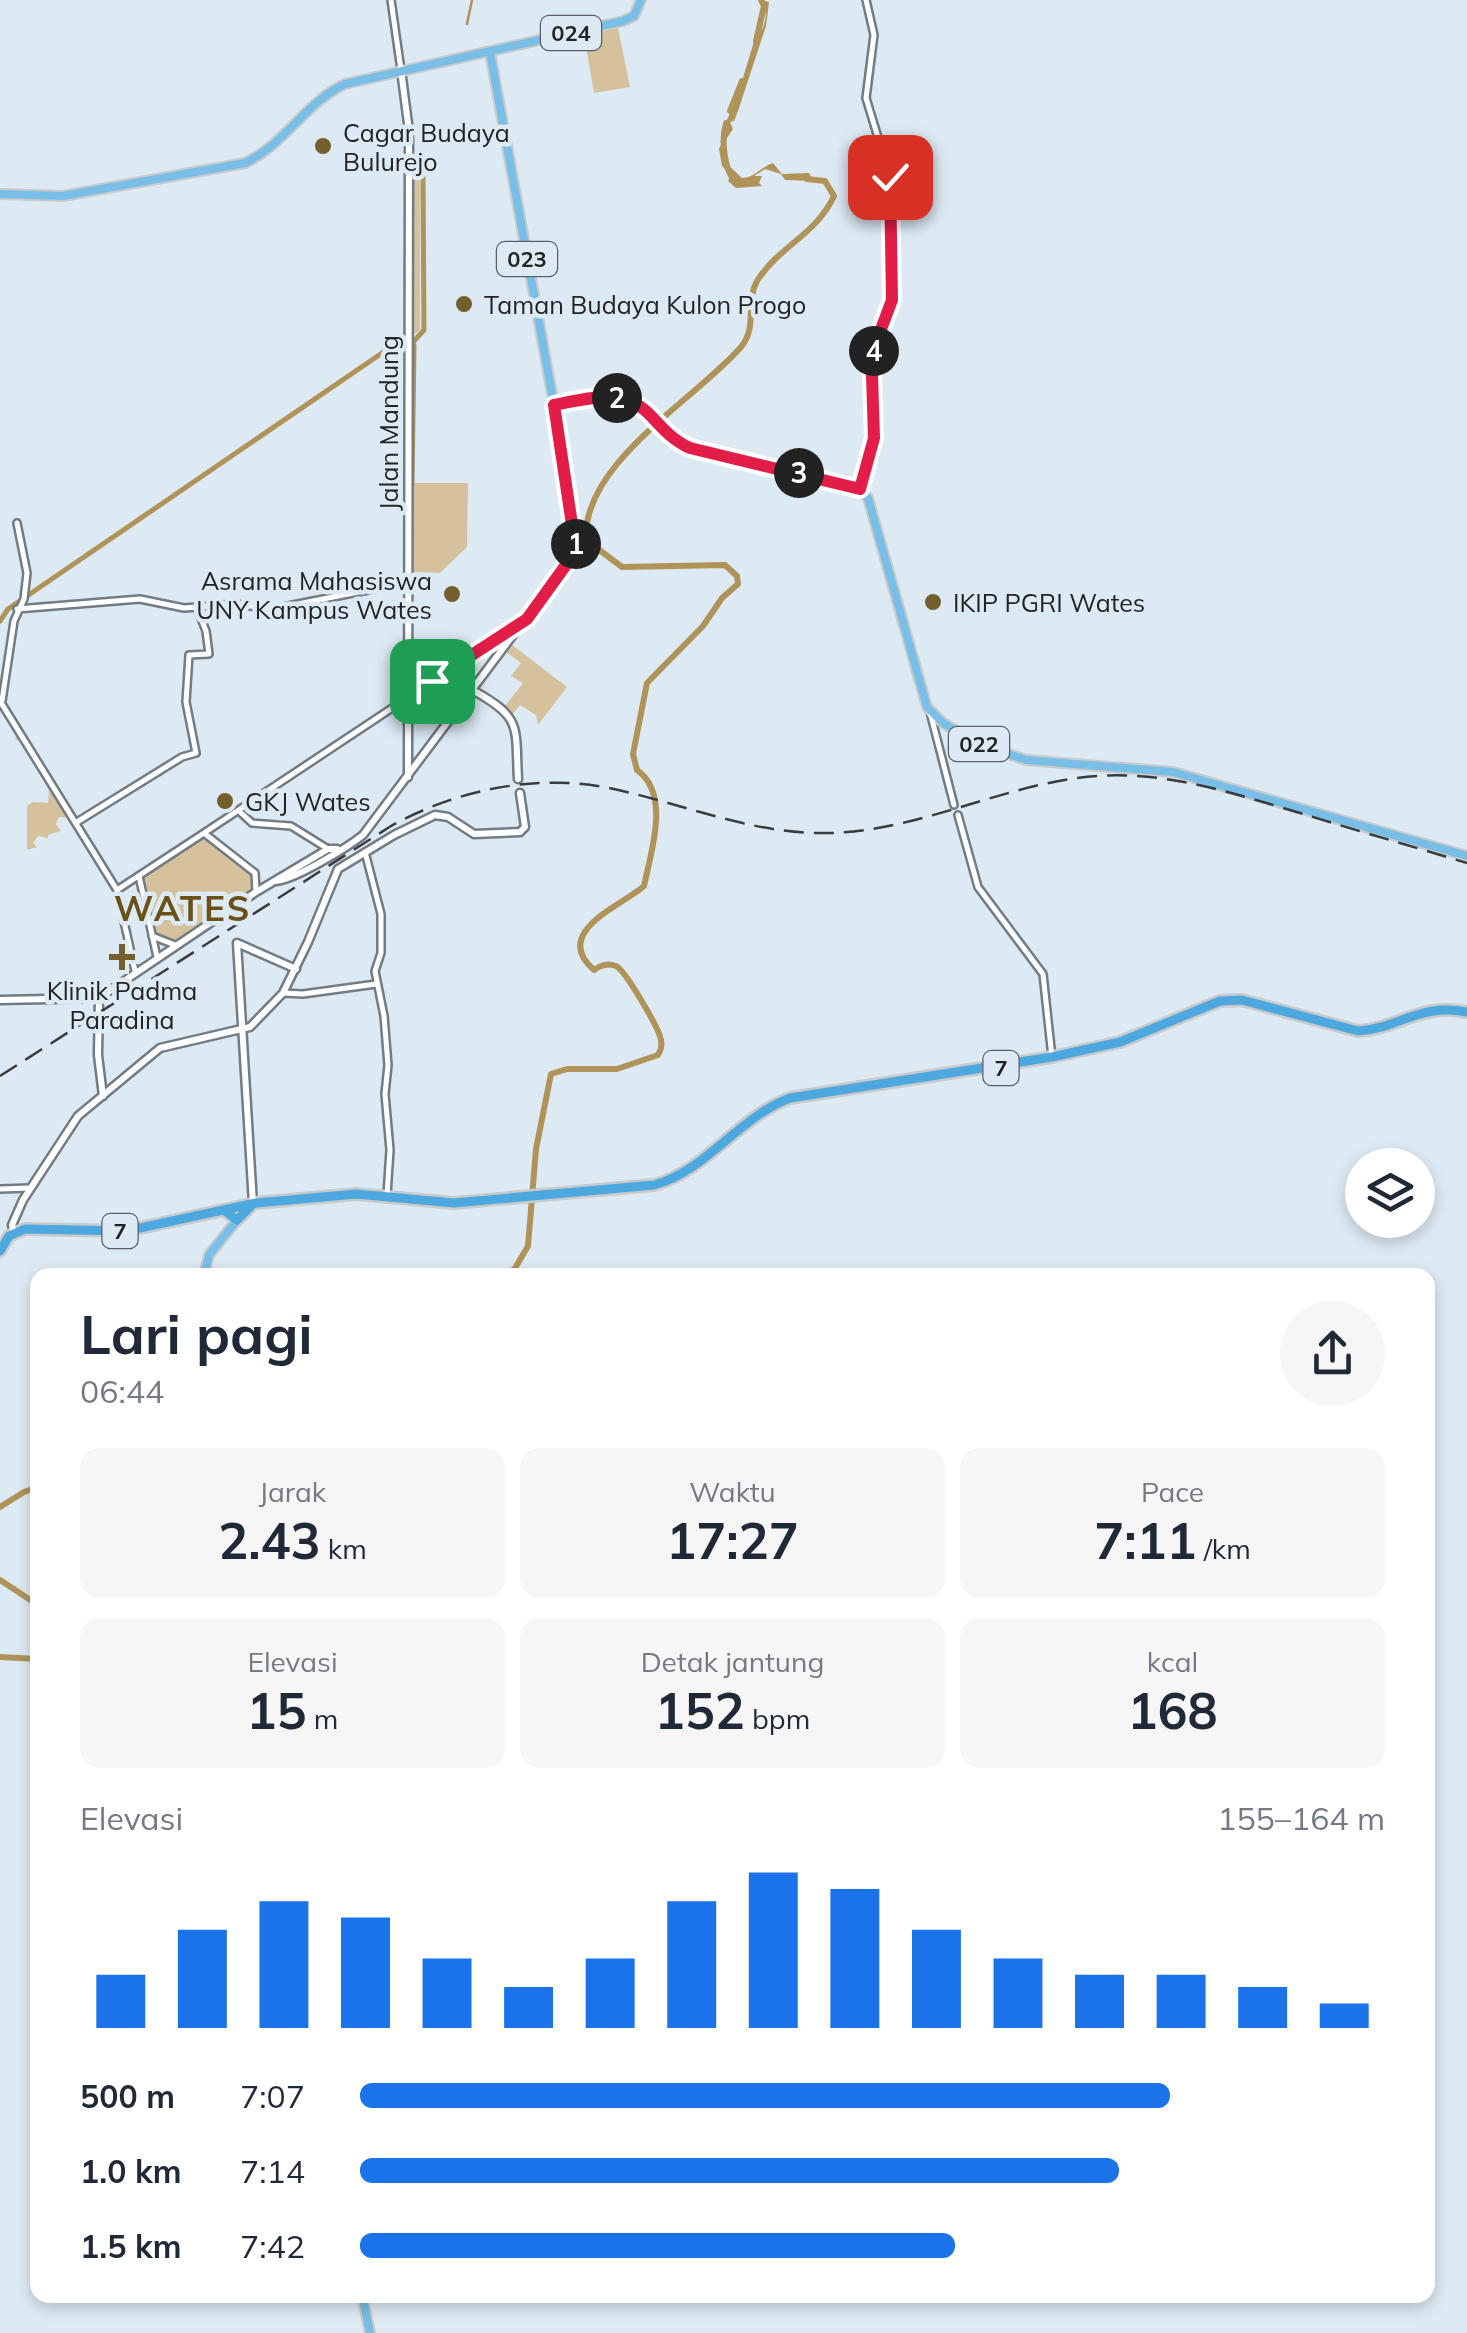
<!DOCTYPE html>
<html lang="id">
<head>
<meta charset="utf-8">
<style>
	:root { --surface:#fff; --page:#f6f6f7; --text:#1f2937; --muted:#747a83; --accent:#1a73e8 }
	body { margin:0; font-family:Mulish,sans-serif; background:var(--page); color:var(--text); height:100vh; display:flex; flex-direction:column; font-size:38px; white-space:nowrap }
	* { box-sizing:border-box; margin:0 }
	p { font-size:32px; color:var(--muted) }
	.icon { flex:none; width:55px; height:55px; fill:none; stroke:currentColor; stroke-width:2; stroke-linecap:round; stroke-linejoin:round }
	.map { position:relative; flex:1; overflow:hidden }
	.side { position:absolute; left:30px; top:1268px; width:1405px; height:1035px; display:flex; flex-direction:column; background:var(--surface); border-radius:20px; box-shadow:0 5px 15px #0003 }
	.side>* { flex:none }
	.controls { position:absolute; left:1345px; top:1148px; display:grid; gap:20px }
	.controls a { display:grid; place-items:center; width:90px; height:90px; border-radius:50%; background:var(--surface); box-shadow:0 5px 15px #0003; font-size:50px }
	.pin { position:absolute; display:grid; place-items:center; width:85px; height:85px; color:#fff; margin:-42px; border-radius:20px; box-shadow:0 5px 15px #0006 }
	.km { position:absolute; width:50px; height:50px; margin:-25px; border-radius:50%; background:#222; color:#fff; font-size:28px; line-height:50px; text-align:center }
	.round { display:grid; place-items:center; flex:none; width:105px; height:105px; border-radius:52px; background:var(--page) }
	.headline { display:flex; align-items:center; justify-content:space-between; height:170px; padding:0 50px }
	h1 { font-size:55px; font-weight:700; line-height:75px }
	.figures { display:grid; grid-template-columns:repeat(3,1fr); gap:15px; height:170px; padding:10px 50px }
	.figures div { display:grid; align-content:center; border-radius:20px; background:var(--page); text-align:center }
	.figures b { font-size:50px; font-weight:700 }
	.figures small { font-size:28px; font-weight:400 }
	.figures p { font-size:28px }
	.chart { height:280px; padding:20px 50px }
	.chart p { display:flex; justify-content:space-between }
	.chart svg { width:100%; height:180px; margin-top:10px; stroke:var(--accent); stroke-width:6 }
	ul { padding:0 50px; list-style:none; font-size:32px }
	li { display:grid; grid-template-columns:160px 120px 1fr; align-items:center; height:75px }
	li i { height:25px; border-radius:12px; background:var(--accent) }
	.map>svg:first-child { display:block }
</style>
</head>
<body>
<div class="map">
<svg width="1467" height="2333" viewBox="0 0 1467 2333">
	<rect width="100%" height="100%" fill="#ddeaf4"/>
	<path fill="#d5c29d" d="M 617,23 L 630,87 L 594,93 L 583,30 Z
		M 411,177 L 420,177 L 420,330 L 410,337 Z
		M 413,483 L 468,483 L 467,547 L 440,573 L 412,572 Z
		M 511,644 L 567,687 L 538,725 L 536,715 L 520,705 L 512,715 L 505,706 L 523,683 L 511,676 L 521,663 L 505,651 Z
		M 0,701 L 75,818 L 59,817 L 56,824 L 61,831 L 48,835 L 48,838 L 38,836 L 33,843 L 37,847 L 27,850 L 27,806 L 33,802 L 48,803 L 49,789 L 21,742 L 15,739 L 17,736 L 0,709 Z
		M 203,838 L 254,875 L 253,891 L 174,943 L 155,935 L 141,881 L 143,875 Z"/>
	<path fill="#b09359" d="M 761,0 L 769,2 L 766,26 L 738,111 L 734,121 L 730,122 L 733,129 L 723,144 L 726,163 L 742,178 C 754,178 761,167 773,163 L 782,174 L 809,173 L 813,181 L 785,180 L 781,174 L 765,169 L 754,176 L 762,176 L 759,183 L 762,186 L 736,188 L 728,181 L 731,176 L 722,166 L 719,149 L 726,135 L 724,126 L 736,101 L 755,38 C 765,30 770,11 761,0 Z"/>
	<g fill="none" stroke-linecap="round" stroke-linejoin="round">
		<path stroke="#b09359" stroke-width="2.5" d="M 467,24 L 472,0"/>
		<path stroke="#b09359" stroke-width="5" d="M 414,341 L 424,330 L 423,177
			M 412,486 L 414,345
			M 0,621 L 8,609 L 404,338"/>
		<path stroke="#b09359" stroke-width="6" d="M 756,41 L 764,6 L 761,0
			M 730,111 L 742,81
			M 726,123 C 721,141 724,168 735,182
			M 492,1275 L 514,1270 L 528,1246 L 536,1149 L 551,1074 L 567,1069 L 617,1069 L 658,1055 C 661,1049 662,1047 661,1040 C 659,1028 625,970 616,966 C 607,963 601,965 594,970 C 550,932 623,905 644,886 C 651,852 671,794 637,770 L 633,754 L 647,683 L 703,626 L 722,598 L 738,584 L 737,576 L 725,565 L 622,567 L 586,540 C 582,463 695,400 741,347 C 758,327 745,302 757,281 C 779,246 816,235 834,196 L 825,181 L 807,179
			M 0,1507 L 24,1492 L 38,1487
			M 0,1580 L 38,1605
			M 0,1657 L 38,1659"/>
		<g stroke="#717c85" stroke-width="10">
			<path id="tertiary" d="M 391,0 L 401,70
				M 860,489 L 874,438 L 872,375 L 875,349 L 892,300 L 890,177 L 866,98 L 874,35 L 866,0
				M 17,609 L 140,599 L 184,608 L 235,604 L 273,609 L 408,582
				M 0,701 L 117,890 L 135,971
				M 2,701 L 14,621 L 24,599 L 27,573 L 17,523
				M 930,712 L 954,805
				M 239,811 L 252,823 L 291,826 L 328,849
				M 958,815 L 978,887 L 1043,974 L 1052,1057
				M 77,822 L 182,757 L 196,753 L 186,702 L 189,655 L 209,654 L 206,631 L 197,608
				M 204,833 L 520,623
				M 365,852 L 381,914 L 381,953 L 375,971 L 384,1016 L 388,1065 L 385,1094 L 390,1150 L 387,1195
				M 139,876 L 157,957
				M 117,890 L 204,833 L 255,873 L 256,891
				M 152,936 L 175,945
				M 283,993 L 303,994 L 376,984
				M 0,1189 L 30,1188"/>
		</g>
		<g stroke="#717c85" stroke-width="11">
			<path id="secondary" d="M 401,70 L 409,131 L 408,777
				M 474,691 C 523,718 515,727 518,779
				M 275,881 C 293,881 348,847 363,835 L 576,551 L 554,405
				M 99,998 L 256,892 L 328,849 L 337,849
				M 99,998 L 98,1055 L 103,1096
				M 0,1000 L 99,998
				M 253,1204 L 237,943 L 296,969
				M 14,1233 L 12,1225 L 23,1200 L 78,1116 L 160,1048 L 250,1027 L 283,993 L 308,942 L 338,869 L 394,835 L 435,815 L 448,817 L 474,834 L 520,832 L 525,827 L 520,793"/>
		</g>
		<g stroke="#c9cacb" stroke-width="12">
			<path id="primary" d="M 490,52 L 554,405 C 590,398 625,387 652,417 C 664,430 674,441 689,448 L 844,482 L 860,489 L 868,498 L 927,707 L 943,723 L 976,743 L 1026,760 L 1173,772 L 1467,856
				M 0,194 L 63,196 L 245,163 C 284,145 306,102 345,84 L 623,21 L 634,16 L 641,0
				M 204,1275 L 209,1255 L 237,1220
				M 362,2295 L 370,2333"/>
		</g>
		<g stroke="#c9cacb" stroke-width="14">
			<path id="trunk" d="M 225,1211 L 237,1220 L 251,1206
				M 0,1251 L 9,1236 L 25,1229 L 126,1231 L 256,1203 L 356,1194 L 454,1203 L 654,1185 C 706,1171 739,1117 790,1098 L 1052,1057 L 1120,1042 L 1220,1001 L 1242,1000 L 1358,1031 C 1401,1028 1418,1003 1467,1012"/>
		</g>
		<use href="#tertiary" stroke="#fff" stroke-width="5"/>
		<use href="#secondary" stroke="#fff" stroke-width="6"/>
		<use href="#primary" stroke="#79bee6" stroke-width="8"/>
		<use href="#trunk" stroke="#4ca8de" stroke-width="9"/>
		<path stroke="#373c40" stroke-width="2.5" stroke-dasharray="20 10" stroke-linecap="butt" d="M 0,1076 L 391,826 C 454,791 532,774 604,787 C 676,801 744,832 818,833 C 908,835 989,790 1077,778 C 1154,767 1226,791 1300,813 C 1355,830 1411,846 1467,863"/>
	</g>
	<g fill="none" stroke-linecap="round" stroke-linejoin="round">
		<g stroke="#fff" stroke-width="20">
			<path id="route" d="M 432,681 L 527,619 L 576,551 L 554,405 C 590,398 625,387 652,417 C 664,430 674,441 690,448 L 860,489 L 874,438 L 872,375 L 874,348 L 892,300 L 890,177"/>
		</g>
		<use href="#route" stroke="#e11d48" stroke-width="12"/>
	</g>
	<g fill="#755e2e" stroke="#ddeaf4" stroke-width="4">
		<circle cx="323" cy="146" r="10"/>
		<circle cx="464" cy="304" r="10"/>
		<circle cx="452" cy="594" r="10"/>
		<circle cx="933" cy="602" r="10"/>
		<circle cx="225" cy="801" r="10"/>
		<path d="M117 942h10v10h10v10h-10v10h-10v-10h-10v-10h10z"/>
	</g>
	<g text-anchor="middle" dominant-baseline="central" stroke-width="9" stroke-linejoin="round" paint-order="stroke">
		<g fill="#ddeaf4" stroke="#595f65" stroke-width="2.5">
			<rect x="541" y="16" width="60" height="34" rx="8"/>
			<rect x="497" y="242" width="60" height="34" rx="8"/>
			<rect x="949" y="727" width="60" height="34" rx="8"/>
			<rect x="983.5" y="1051" width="35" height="34" rx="8"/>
			<rect x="102.5" y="1214" width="35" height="34" rx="8"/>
		</g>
		<g font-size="22" font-weight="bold" fill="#202428">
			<text x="571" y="33">024</text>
			<text x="527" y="259">023</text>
			<text x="979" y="744">022</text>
			<text x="1001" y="1068">7</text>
			<text x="120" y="1231">7</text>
		</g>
		<g font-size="25" fill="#202428" stroke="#ddeaf4" text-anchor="start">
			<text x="343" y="132">Cagar Budaya<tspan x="343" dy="29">Bulurejo</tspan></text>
			<text x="484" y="304">Taman Budaya Kulon Progo</text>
			<text x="432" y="580" text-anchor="end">Asrama Mahasiswa<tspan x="432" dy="29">UNY Kampus Wates</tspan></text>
			<text x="953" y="602">IKIP PGRI Wates</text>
			<text x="245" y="801">GKJ Wates</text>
			<text x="122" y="990" text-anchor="middle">Klinik Padma<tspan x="122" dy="29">Paradina</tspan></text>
		</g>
		<g font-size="25" fill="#202428" stroke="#ddeaf4">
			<text transform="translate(388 423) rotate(-90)">Jalan Mandung</text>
		</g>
		<g font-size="35" font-weight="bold" letter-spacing="2.5" fill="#6a5118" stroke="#ddeaf4">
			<text x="183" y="908">WATES</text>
		</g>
	</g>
</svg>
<div class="controls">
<a><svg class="icon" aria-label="layers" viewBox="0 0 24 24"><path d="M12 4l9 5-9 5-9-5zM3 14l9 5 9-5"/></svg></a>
</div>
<div class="pin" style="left:432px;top:681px;background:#1e9e55"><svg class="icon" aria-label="arrive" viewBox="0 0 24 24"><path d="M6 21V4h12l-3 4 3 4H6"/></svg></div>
<div class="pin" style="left:890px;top:177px;background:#d93025"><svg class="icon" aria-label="check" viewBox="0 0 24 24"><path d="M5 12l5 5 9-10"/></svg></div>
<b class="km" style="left:576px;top:544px">1</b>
<b class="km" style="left:617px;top:398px">2</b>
<b class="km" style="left:799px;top:473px">3</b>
<b class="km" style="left:874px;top:351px">4</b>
<section class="side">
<div class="headline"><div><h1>Lari pagi</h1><p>06:44</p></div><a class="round"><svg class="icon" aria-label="share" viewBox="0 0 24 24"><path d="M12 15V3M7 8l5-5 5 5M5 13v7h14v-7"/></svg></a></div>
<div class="figures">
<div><p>Jarak</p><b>2.43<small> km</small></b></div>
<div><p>Waktu</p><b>17:27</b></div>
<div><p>Pace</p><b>7:11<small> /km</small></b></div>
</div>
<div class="figures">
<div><p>Elevasi</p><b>15<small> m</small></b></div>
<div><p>Detak jantung</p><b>152<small> bpm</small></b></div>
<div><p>kcal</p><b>168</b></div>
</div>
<div class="chart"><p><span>Elevasi</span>155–164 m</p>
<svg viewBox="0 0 160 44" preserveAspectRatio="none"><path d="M5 44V31M15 44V20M25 44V13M35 44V17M45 44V27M55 44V34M65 44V27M75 44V13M85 44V6M95 44V10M105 44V20M115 44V27M125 44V31M135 44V31M145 44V34M155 44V38"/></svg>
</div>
<ul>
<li><b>500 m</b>7:07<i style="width:79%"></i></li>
<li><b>1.0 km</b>7:14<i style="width:74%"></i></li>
<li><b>1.5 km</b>7:42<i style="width:58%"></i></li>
</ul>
</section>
</div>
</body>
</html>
